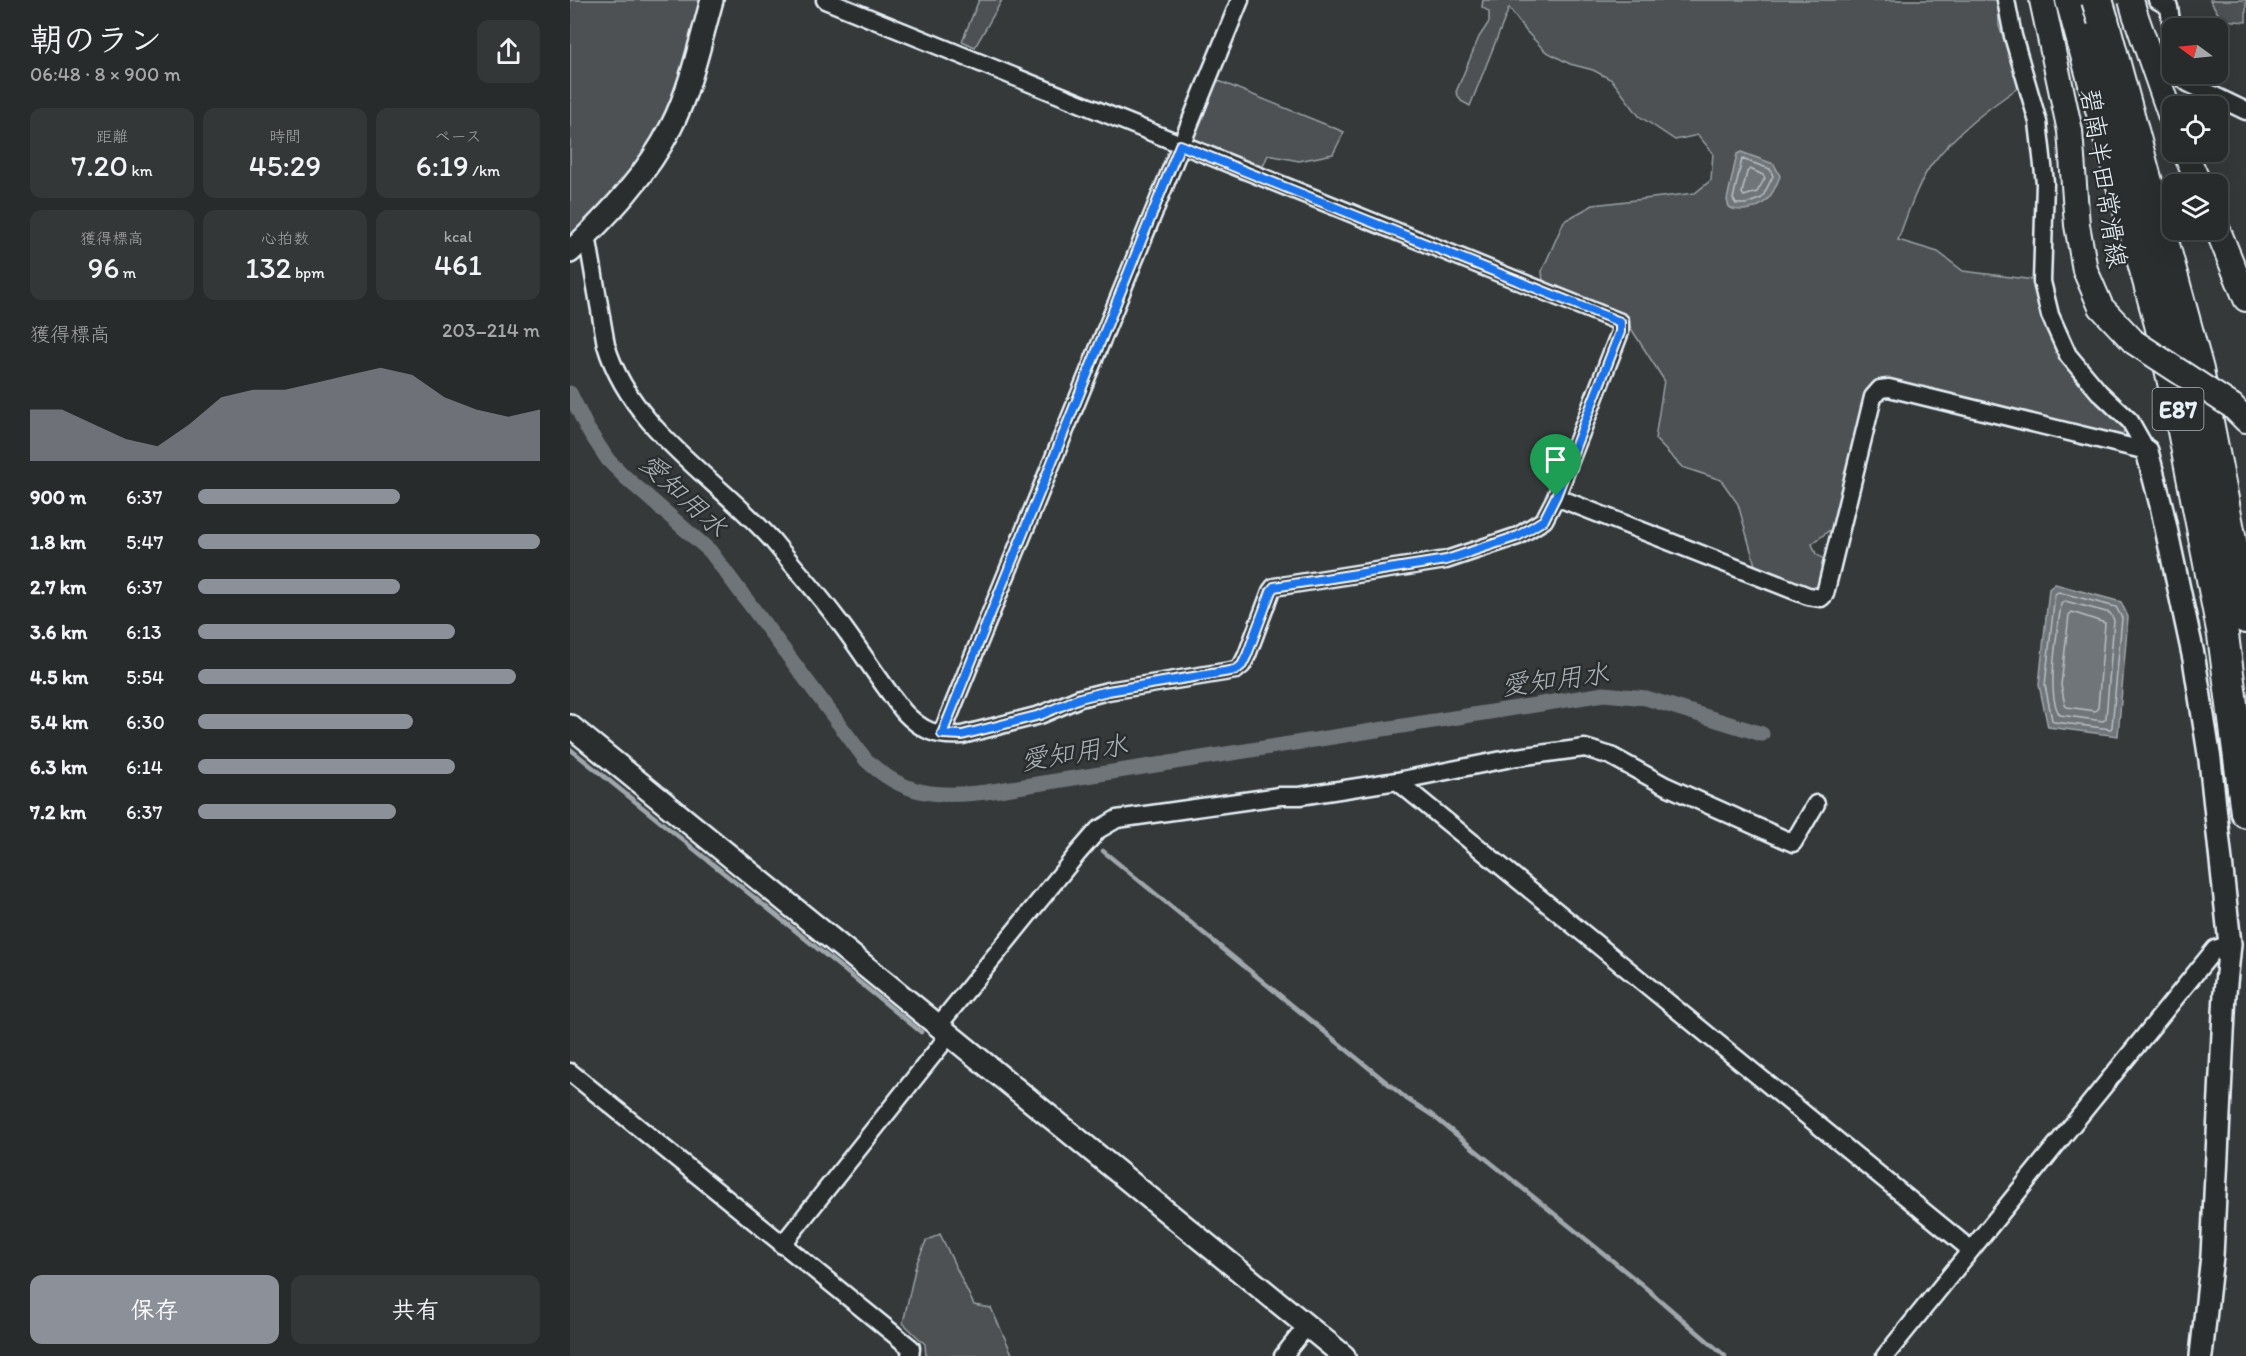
<!DOCTYPE html>
<html lang="ja">
<head>
<meta charset="utf-8">
<style>
	:root { --surface:#282b2c; --page:#343738; --text:#f1f3f6; --muted:#a5a7a9; --line:#444748; --accent:#8c9099 }
	body { margin:0; font-family:Itim,"Klee One",sans-serif; background:var(--page); color:var(--text); height:100vh; display:flex; flex-direction:column; font-size:22px; white-space:nowrap }
	* { box-sizing:border-box; margin:0 }
	p { font-size:20px; color:var(--muted) }
	.icon { flex:none; width:33px; height:33px; fill:none; stroke:currentColor; stroke-width:2; stroke-linecap:round; stroke-linejoin:round }
	.map { position:relative; flex:1; overflow:hidden }
	.details { display:flex; flex-direction:column; background:var(--surface); width:570px }
	.details>* { flex:none }
	.needle { width:39px; rotate:285deg }
	.controls { position:absolute; left:1592px; top:18px; display:grid; gap:12px }
	.controls a { display:grid; place-items:center; width:66px; height:66px; border-radius:12px; background:var(--surface); box-shadow:0 6px 24px #0002,0 0 0 2px var(--line); font-size:30px }
	.pin { position:absolute; display:grid; place-items:center; width:51px; height:51px; color:#fff; margin:-62px -26px; border-radius:50% 50% 50% 0; rotate:-45deg; box-shadow:0 0 6px #0007 }
	.pin .icon { rotate:45deg }
	.round { display:grid; place-items:center; flex:none; width:63px; height:63px; border-radius:12px; background:var(--page) }
	.head { display:flex; align-items:center; justify-content:space-between; height:102px; padding:0 30px }
	h1 { font-size:33px; font-weight:600; line-height:45px }
	.metrics { display:grid; grid-template-columns:repeat(3,1fr); gap:9px; height:102px; padding:6px 30px }
	.metrics div { display:grid; align-content:center; border-radius:12px; background:var(--page); text-align:center }
	.metrics b { font-size:30px; font-weight:600 }
	.metrics small { font-size:16px; font-weight:400 }
	.metrics p { font-size:16px }
	.chart { height:168px; padding:12px 30px }
	.chart p { display:flex; justify-content:space-between }
	.chart svg { width:100%; height:108px; margin-top:6px; fill:var(--accent); opacity:.7 }
	.button { display:flex; gap:12px; margin-top:auto; padding:12px 30px }
	.button a { flex:1; height:69px; border-radius:12px; background:var(--accent); color:#fff; font-size:24px; font-weight:600; line-height:69px; text-align:center }
	.button a+a { background:var(--page); color:var(--text) }
	ul { padding:0 30px; list-style:none; font-size:20px }
	li { display:grid; grid-template-columns:96px 72px 1fr; align-items:center; height:45px }
	li i { height:15px; border-radius:8px; background:var(--accent) }
	main { display:flex; flex:1; min-height:0 }
	.map>svg:first-child { display:block }
</style>
</head>
<body>
<main>
<section class="details">
<div class="head"><div><h1>朝のラン</h1><p>06:48 · 8 × 900 m</p></div><a class="round"><svg class="icon" aria-label="share" viewBox="0 0 24 24"><path d="M12 15V3M7 8l5-5 5 5M5 13v7h14v-7"/></svg></a></div>
<div class="metrics">
<div><p>距離</p><b>7.20<small> km</small></b></div>
<div><p>時間</p><b>45:29</b></div>
<div><p>ペース</p><b>6:19<small> /km</small></b></div>
</div>
<div class="metrics">
<div><p>獲得標高</p><b>96<small> m</small></b></div>
<div><p>心拍数</p><b>132<small> bpm</small></b></div>
<div><p>kcal</p><b>461</b></div>
</div>
<div class="chart"><p><span>獲得標高</span>203–214 m</p>
<svg viewBox="0 0 160 44" preserveAspectRatio="none"><path d="M0 44V23L10 23L20 29L30 35L40 38L50 29L60 18L70 15L80 15L90 12L100 9L110 6L120 9L130 18L140 23L150 26L160 23V44z"/></svg>
</div>
<ul>
<li><b>900 m</b>6:37<i style="width:59%"></i></li>
<li><b>1.8 km</b>5:47<i style="width:100%"></i></li>
<li><b>2.7 km</b>6:37<i style="width:59%"></i></li>
<li><b>3.6 km</b>6:13<i style="width:75%"></i></li>
<li><b>4.5 km</b>5:54<i style="width:93%"></i></li>
<li><b>5.4 km</b>6:30<i style="width:63%"></i></li>
<li><b>6.3 km</b>6:14<i style="width:75%"></i></li>
<li><b>7.2 km</b>6:37<i style="width:58%"></i></li>
</ul>
<div class="button"><a>保存</a><a>共有</a></div>
</section>
<div class="map">
<svg width="1676" height="1356" viewBox="0 0 1676 1356">
	<rect width="100%" height="100%" fill="#35393a"/>
	<filter id="ink" filterUnits="userSpaceOnUse"><feTurbulence type="fractalNoise" baseFrequency=".0167" numOctaves="2"/><feDisplacementMap in="SourceGraphic" scale="12" xChannelSelector="R" yChannelSelector="G"/><feConvolveMatrix kernelMatrix="1 2 1 2 8 2 1 2 1" color-interpolation-filters="sRGB"/></filter>
	<g filter="url(#ink)">
		<path fill="#4d5152" stroke="#9aa1a5" stroke-width="1.5" d="M 0,0 L 133,0 C 116,59 103,119 65,169 C 45,195 21,218 0,241 Z
			M 409,0 L 432,0 L 405,47 L 392,41 Z
			M 913,0 L 1428,0 L 1429,26 L 1452,85 C 1419,108 1387,131 1362,164 C 1348,182 1336,218 1328,240 L 1368,252 L 1393,271 L 1464,280 L 1473,318 L 1557,426 L 1549,440 L 1307,386 L 1266,525 L 1242,544 L 1246,554 L 1258,562 L 1250,593 L 1230,588 L 1185,565 L 1168,504 L 1151,480 L 1112,467 L 1085,439 L 1094,380 L 1057,322 L 973,282 L 972,271 L 994,221 L 1023,205 L 1125,193 L 1141,180 L 1143,153 L 1128,135 L 1105,140 L 1069,116 L 1042,80 L 1023,70 L 1000,64 L 975,51 L 956,31 L 939,8 L 900,106 L 891,101 L 886,92 L 909,37 L 919,22 L 919,12 L 912,7 Z
			M 1640,0 L 1676,0 L 1676,22 L 1652,20 Z
			M 644,79 L 774,132 L 763,154 L 729,161 L 698,155 L 691,170 L 633,148 L 624,140 L 622,130 Z
			M 370,1234 L 404,1305 L 421,1308 L 443,1356 L 356,1356 L 355,1344 L 333,1323 L 346,1265 L 356,1241 Z"/>
		<path fill="#707579" stroke="#a0a7ac" stroke-width="1.5" d="M 1171,152 L 1204,164 L 1210,176 C 1203,195 1195,209 1173,210 C 1167,210 1164,210 1159,207 L 1157,200 L 1167,154 Z
			M 1485,584 L 1551,602 L 1558,617 L 1548,736 L 1478,727 L 1469,685 L 1479,589 Z"/>
		<g fill="none" stroke-linecap="round" stroke-linejoin="round">
			<path stroke="#b8bfc5" stroke-width="1.5" d="M 1172,159 L 1200,169 L 1203,176 L 1192,198 L 1176,204 L 1166,204 L 1163,199 Z
				M 1180,169 L 1193,175 L 1195,178 L 1187,192 L 1174,196 L 1172,193 L 1177,172 Z
				M 1488,592 L 1546,607 L 1552,618 L 1542,727 L 1541,729 L 1484,722 L 1482,720 L 1475,685 L 1485,594 Z
				M 1495,601 L 1540,613 L 1544,620 L 1536,718 L 1533,721 L 1490,715 C 1475,696 1488,629 1491,604 Z
				M 1502,612 L 1535,623 L 1528,708 L 1525,711 L 1497,707 L 1495,705 L 1491,685 L 1499,615 Z"/>
			<path stroke="#a0a7ac" stroke-width="4.5" d="M 0,749 L 351,1032
				M 533,851 L 837,1099 L 862,1115 L 1070,1283 L 1155,1356"/>
			<path stroke="#707579" stroke-width="15" d="M 0,393 L 17,428 L 38,460 L 55,477 L 140,551 L 296,760 C 333,795 367,798 416,792 L 1034,694 L 1076,698 L 1192,734"/>
			<g stroke="#e8f1f8" stroke-width="21">
				<path id="minor" d="M 1436,0 L 1443,36 L 1468,122 L 1475,183 L 1472,282 L 1480,315 L 1498,355 L 1529,392 L 1560,421 L 1577,451
					M 1587,0 L 1599,7 L 1602,28
					M 1610,74 L 1611,77 L 1618,83 L 1676,111
					M 17,235 L 36,345 C 61,430 147,478 203,541 C 224,567 247,592 267,619 C 290,649 310,682 334,712 C 351,730 366,737 392,735 L 470,715 L 510,698 L 538,691 L 666,670 L 672,665 L 677,655 L 701,591 L 704,587 L 876,560 L 948,536 L 974,520 L 986,497 L 1050,332 L 1050,322 L 255,0
					M 986,497 L 1238,596 L 1251,598 L 1255,594 L 1303,397 L 1310,389 L 1319,388 L 1577,451
					M 372,733 L 670,0
					M 827,781 L 1401,1250
					M 368,1026 L 508,853 L 528,830 L 547,819 L 710,796 L 730,796 L 827,781 L 947,757 L 1015,748 L 1041,756 L 1094,785 L 1223,843 L 1246,804
					M 0,1072 L 341,1348 L 340,1356
					M 212,1245 L 379,1035
					M 713,1356 L 737,1326
					M 1315,1356 L 1645,949 L 1660,944"/>
			</g>
			<g stroke="#e8f1f8" stroke-width="26">
				<path id="tertiary" d="M 0,252 C 38,215 77,175 101,127 C 121,88 130,42 142,0
					M 1577,451 L 1591,505 L 1624,659 L 1640,760 L 1660,944 L 1655,993 L 1642,1256 L 1631,1356
					M 0,726 L 774,1356"/>
			</g>
			<g stroke="#e8f1f8" stroke-width="28">
				<path id="secondary" d="M 1472,0 L 1500,131 L 1507,225 L 1515,270 L 1531,307 L 1564,342
					M 1565,14 L 1602,120
					M 1615,152 L 1629,184
					M 1647,228 L 1676,299
					M 1662,406 L 1676,420"/>
			</g>
			<g stroke="#e8f1f8" stroke-width="34">
				<path id="motorway" d="M 1501,0 L 1590,324 L 1607,400 L 1653,635 L 1676,812
					M 1533,20 L 1628,370 L 1676,618"/>
			</g>
			<use href="#minor" stroke="#2a2d2e" stroke-width="16"/>
			<use href="#tertiary" stroke="#2a2d2e" stroke-width="21"/>
			<use href="#secondary" stroke="#2a2d2e" stroke-width="24"/>
			<use href="#motorway" stroke="#2a2d2e" stroke-width="30"/>
			<g stroke="#e8f1f8" stroke-width="28" stroke-linecap="butt">
				<path id="secondary-bridge" d="M 1561,0 L 1565,14
					M 1564,342 L 1662,406"/>
			</g>
			<g stroke="#e8f1f8" stroke-width="34" stroke-linecap="butt">
				<path id="motorway-bridge" d="M 1527,0 L 1533,20"/>
			</g>
			<use href="#secondary-bridge" stroke="#2a2d2e" stroke-width="24"/>
			<use href="#motorway-bridge" stroke="#2a2d2e" stroke-width="30"/>
		</g>
	</g>
	<g fill="none" stroke-linecap="round" stroke-linejoin="round" filter="url(#ink)">
		<g stroke="#fff" stroke-width="12">
			<path id="route" d="M 610,145 L 1050,322 L 1050,332 L 986,496 L 974,520 L 948,536 L 876,560 L 704,587 L 701,591 L 677,655 L 672,665 L 666,670 L 538,691 L 510,698 L 470,715 L 392,735 L 372,734 Z"/>
		</g>
		<use href="#route" stroke="#1a73e8" stroke-width="8"/>
	</g>
	<g text-anchor="middle" dominant-baseline="central" stroke-width="5" stroke-linejoin="round" paint-order="stroke">
		<rect fill="#2a2d2e" stroke="#afb6bb" stroke-width="1.5" x="1582.5" y="388" width="51" height="42" rx="4.5"/>
		<g font-size="24" font-weight="bold" fill="#e8f1f8">
			<text x="1608" y="409">E87</text>
		</g>
		<g font-size="26" fill="#e8f1f8" stroke="#2a2d2e">
			<text transform="translate(1534 178) rotate(81)">碧南半田常滑線</text>
		</g>
		<g font-size="27" font-style="italic" fill="#acb3b8" stroke="#2a2d2e">
			<text transform="translate(114 495) rotate(43)">愛知用水</text>
			<text transform="translate(985 679) rotate(-7)">愛知用水</text>
			<text transform="translate(504 752) rotate(-9)">愛知用水</text>
		</g>
	</g>
</svg>
<div class="controls">
<a><svg class="needle" viewBox="-14 -14 28 28"><path d="M0-13l5 13h-10z" fill="#e53935"/><path d="M0 13l5-13h-10z" fill="#a5a7a9"/></svg></a>
<a><svg class="icon" aria-label="locate" viewBox="0 0 24 24"><circle cx="12" cy="12" r="6"/><path d="M12 2v4M12 18v4M2 12h4M18 12h4"/></svg></a>
<a><svg class="icon" aria-label="layers" viewBox="0 0 24 24"><path d="M12 4l9 5-9 5-9-5zM3 14l9 5 9-5"/></svg></a>
</div>
<div class="pin" style="left:986px;top:496px;background:#1e9e55"><svg class="icon" aria-label="arrive" viewBox="0 0 24 24"><path d="M6 21V4h12l-3 4 3 4H6"/></svg></div>
</div>
</main>
</body>
</html>
